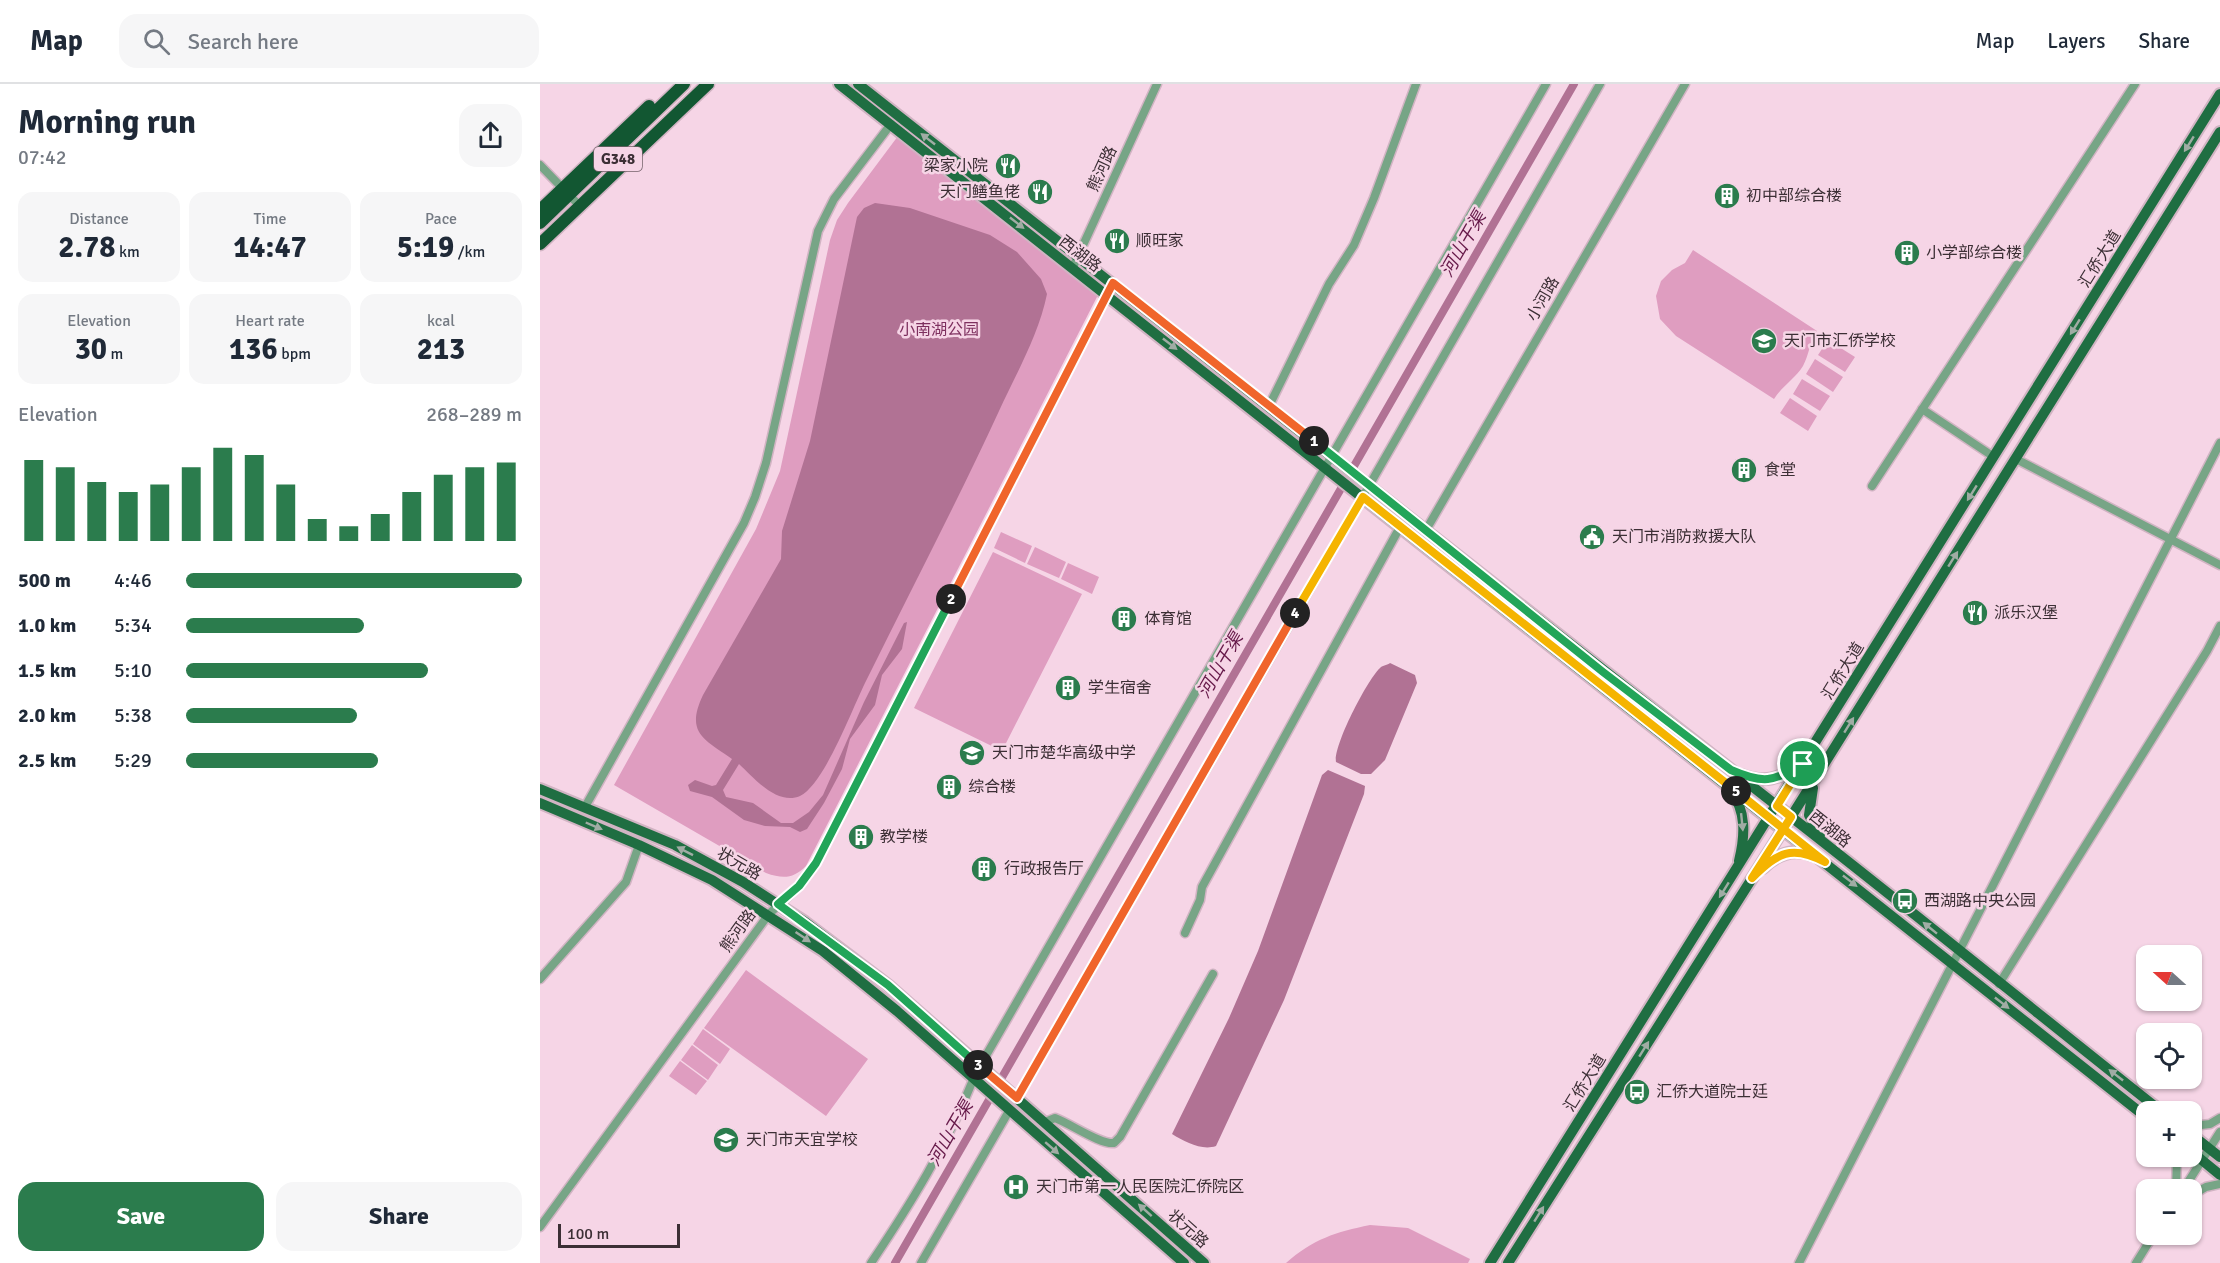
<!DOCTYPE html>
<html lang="en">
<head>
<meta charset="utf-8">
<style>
	:root { --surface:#fff; --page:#f6f6f7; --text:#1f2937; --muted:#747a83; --line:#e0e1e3; --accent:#2b7c4d }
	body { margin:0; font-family:Signika,"Noto Sans SC",sans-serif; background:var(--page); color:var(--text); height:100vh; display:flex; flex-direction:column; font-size:22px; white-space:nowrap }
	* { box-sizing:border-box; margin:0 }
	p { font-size:20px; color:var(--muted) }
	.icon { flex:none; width:33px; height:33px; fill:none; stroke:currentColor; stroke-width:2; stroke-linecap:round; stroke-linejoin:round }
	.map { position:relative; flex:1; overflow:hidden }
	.sheet { display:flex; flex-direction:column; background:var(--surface); width:540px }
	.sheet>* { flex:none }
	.needle { width:39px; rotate:291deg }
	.buttons { position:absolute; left:1596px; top:861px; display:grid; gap:12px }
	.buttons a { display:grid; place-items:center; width:66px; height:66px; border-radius:12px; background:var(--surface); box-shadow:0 2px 4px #0004; font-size:30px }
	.scale { position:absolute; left:18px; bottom:15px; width:122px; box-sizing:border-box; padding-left:6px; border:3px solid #3c2f35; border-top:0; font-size:16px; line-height:21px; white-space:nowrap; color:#3c2f35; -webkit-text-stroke:4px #f6d5e6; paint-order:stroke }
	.pin { position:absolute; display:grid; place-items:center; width:51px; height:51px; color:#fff; margin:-26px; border:3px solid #fff; border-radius:50%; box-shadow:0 2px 6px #0007 }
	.km { position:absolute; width:30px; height:30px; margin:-15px; border-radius:50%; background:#222; color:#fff; font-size:16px; line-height:30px; text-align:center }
	.round { display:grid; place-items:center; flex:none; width:63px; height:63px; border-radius:18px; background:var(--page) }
	.headline { display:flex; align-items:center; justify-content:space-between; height:102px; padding:0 18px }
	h1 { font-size:33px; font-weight:800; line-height:45px }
	.metrics { display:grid; grid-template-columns:repeat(3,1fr); gap:9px; height:102px; padding:6px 18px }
	.metrics div { display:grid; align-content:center; border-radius:15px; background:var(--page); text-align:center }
	.metrics b { font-size:30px; font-weight:800 }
	.metrics small { font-size:16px; font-weight:400 }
	.metrics p { font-size:16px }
	.chart { height:168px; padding:12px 18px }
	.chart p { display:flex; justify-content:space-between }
	.chart svg { width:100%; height:108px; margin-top:6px; stroke:var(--accent); stroke-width:6 }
	.button { display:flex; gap:12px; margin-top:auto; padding:12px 18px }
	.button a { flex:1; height:69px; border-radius:18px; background:var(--accent); color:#fff; font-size:24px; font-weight:800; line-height:69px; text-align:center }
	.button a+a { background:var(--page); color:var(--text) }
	ul { padding:0 18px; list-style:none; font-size:20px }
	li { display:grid; grid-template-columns:96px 72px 1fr; align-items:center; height:45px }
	li i { height:15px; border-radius:8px; background:var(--accent) }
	header { display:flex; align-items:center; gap:36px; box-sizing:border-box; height:84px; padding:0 30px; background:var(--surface); border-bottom:2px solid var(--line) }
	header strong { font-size:28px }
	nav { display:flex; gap:33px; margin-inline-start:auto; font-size:21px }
	.search { width:420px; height:54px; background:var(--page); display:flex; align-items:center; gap:15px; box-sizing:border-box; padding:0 21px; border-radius:18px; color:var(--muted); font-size:22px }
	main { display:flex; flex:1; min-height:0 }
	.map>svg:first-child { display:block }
</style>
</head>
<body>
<header>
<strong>Map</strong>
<div class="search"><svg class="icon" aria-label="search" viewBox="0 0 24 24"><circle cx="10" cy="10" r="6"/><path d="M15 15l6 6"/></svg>Search here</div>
<nav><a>Map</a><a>Layers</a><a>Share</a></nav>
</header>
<main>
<section class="sheet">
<div class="headline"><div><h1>Morning run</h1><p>07:42</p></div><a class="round"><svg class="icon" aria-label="share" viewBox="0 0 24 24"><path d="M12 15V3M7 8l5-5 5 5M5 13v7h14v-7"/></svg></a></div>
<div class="metrics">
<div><p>Distance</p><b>2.78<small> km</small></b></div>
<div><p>Time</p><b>14:47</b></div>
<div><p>Pace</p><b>5:19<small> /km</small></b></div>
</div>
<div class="metrics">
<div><p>Elevation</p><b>30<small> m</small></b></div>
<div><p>Heart rate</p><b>136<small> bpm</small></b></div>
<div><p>kcal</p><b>213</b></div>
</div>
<div class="chart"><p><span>Elevation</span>268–289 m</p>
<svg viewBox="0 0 160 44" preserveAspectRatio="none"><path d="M5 44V11M15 44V14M25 44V20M35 44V24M45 44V21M55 44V14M65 44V6M75 44V9M85 44V21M95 44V35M105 44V38M115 44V33M125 44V24M135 44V17M145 44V14M155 44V12"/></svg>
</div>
<ul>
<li><b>500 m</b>4:46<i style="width:100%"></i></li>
<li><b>1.0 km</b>5:34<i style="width:53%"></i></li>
<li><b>1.5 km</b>5:10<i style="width:72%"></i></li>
<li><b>2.0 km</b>5:38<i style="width:51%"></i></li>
<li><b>2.5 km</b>5:29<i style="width:57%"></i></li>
</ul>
<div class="button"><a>Save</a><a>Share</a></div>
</section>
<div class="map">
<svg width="1680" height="1179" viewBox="0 0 1680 1179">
	<rect width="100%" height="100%" fill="#f6d5e6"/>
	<path fill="#df9dc0" d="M 358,52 L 558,211 L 266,782 C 253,795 243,795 226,789 L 74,701 L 216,445 L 240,387 L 290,156 L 297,136 L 308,119 Z
		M 1153,166 L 1277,247 C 1269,260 1269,271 1263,282 C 1255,295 1243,301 1234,315 L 1136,252 L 1120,235 L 1116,212 L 1121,197 L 1132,186 L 1145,179 Z
		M 1288,256 L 1315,273 L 1305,288 L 1278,271 Z
		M 1275,275 L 1303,293 L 1293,308 L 1266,290 Z
		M 1262,295 L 1290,312 L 1280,327 L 1253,310 Z
		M 1250,314 L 1277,332 L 1268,347 L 1240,329 Z
		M 461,448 L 492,462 L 485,479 L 454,464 Z
		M 495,463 L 526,478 L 519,494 L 487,480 Z
		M 453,468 L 542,510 L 462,667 L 374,624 Z
		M 528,479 L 559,493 L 552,510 L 521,495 Z
		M 206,886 L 328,975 L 286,1032 L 164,944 Z
		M 163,945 L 190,965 L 180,980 L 153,960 Z
		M 152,961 L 178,981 L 168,996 L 141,976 Z
		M 140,977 L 167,997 L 156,1011 L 129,992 Z
		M 830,1141 L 868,1144 L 930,1175 L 928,1179 L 746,1179 C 773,1155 796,1148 830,1141 Z"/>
	<path fill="#b17294" d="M 335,119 L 370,124 L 450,151 L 477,168 L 501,195 L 507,210 C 499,250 476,290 459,327 C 417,418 371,506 327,595 C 313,622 285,700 260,712 C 237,722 213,693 199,680 L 183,706 L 186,713 L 213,719 L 241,739 L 253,739 L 269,728 L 283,711 L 324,618 L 364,539 L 367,538 L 362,565 L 342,591 L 335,621 L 310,655 L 302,685 L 284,719 L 267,745 L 260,748 L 250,743 L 225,742 L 204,736 L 172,713 L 150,707 L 148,701 L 155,696 L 172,702 L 176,701 L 192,675 C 164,655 145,649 163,611 L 241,475 L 242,447 L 270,357 L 317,133 L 324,124 Z
		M 850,579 L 875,591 L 877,599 L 845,676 L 831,690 L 821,690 L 796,678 C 793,662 828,594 841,583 C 843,582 849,580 850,579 Z
		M 788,686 L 825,702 L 824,710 L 744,916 L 676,1062 C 662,1067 645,1058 632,1050 L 689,934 L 718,867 L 782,691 Z"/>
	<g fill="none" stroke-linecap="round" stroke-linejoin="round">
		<path stroke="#b17294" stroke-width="8" d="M 355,1179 L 1034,0"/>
		<g stroke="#d1b4c3" stroke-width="11">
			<path id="minor" d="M 0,81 L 35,117
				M 533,183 L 617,0
				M 729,322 L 789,200 L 814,161 L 834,114 L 876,0
				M 1382,325 L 1454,373
				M 1476,375 L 1680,481
				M 1332,402 L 1595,0
				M 886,446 L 1145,0
				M 45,723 L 204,439 L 215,413 L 226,379 L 278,147 L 294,115 L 351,40
				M 645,849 L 660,816 L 662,803 L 860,443
				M 0,895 L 86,798 L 99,761
				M 1459,900 L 1667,567 L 1680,542
				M 440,982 L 1006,0
				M 477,1014 L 1060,0
				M 505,1038 L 515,1034 C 531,1040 561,1061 574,1059 L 580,1053 L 673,890
				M 1652,1042 L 1670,1040 L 1680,1034
				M 1636,1106 L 1637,1072
				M 1643,1106 L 1680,1048
				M 1652,1111 L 1666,1103 L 1680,1100
				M 0,1143 L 229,830 L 259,802 L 276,779 L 573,199
				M 331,1179 C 370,1121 407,1061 433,996
				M 381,1179 L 469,1027
				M 1259,1179 L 1680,359
				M 1596,1179 L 1614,1150"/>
		</g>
		<g stroke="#d1b4c3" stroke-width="14">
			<path id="major" d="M 299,0 L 1606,1033
				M 318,0 C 625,240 929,482 1236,721 C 1366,822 1493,926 1622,1028
				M 1202,691 C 1225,700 1239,694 1260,682
				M 1273,704 L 1269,731 L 1280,751
				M 0,705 L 135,761 L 203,798 L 265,838 L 348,901 L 664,1179
				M 1190,706 C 1207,727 1205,752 1199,777
				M 0,719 L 99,761 L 172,796 L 283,867 L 357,927 L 644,1179
				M 1223,784 C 1238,769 1255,764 1274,772
				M 1652,1051 L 1680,1073
				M 1652,1068 L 1680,1091
				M 950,1179 L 1680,10
				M 968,1179 L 1251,733 L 1680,48"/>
		</g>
		<g stroke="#d1b4c3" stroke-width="15">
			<path id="highway" d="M 0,126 L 109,22
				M 0,139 L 144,0
				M 0,160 L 168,0"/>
		</g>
		<use href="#minor" stroke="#77a586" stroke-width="8"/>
		<use href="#major" stroke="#1f6e42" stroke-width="10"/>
		<use href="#highway" stroke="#125732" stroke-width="12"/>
	</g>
	<defs><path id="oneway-solid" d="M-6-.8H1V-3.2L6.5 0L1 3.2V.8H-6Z" transform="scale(1.5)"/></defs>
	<g fill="#a0aca4">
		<use href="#oneway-solid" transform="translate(388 55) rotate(-142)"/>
		<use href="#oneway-solid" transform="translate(1649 60) rotate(122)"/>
		<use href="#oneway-solid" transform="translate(477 139) rotate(38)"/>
		<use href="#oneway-solid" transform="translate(1535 243) rotate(122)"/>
		<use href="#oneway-solid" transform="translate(630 260) rotate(38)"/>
		<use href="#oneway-solid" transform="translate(1432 409) rotate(122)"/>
		<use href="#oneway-solid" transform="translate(1413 475) rotate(-58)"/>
		<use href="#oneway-solid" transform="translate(1309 641) rotate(-58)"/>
		<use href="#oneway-solid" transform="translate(1202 738) rotate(84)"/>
		<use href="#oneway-solid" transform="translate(54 742) rotate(23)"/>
		<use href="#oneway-solid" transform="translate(145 767) rotate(-153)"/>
		<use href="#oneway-solid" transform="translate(1310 797) rotate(38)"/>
		<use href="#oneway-solid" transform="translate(1184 806) rotate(122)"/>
		<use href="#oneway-solid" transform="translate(1390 844) rotate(-141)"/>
		<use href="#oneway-solid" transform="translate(263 853) rotate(34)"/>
		<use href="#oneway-solid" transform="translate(1462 919) rotate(38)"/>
		<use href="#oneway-solid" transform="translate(1104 965) rotate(-58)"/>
		<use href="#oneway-solid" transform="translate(1576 991) rotate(-142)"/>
		<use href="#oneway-solid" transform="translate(512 1064) rotate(41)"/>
		<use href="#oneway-solid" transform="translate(605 1126) rotate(-138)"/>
		<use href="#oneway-solid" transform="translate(999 1130) rotate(-58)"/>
	</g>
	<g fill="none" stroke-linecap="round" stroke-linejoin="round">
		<g stroke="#fff" stroke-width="12">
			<path id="split-1" d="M 774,357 L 1063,588 L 1191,686 C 1223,700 1233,698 1263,680"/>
		</g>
		<g stroke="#fff" stroke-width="12">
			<path id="split-2" d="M 411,515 L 573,199 L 774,357"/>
		</g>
		<g stroke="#fff" stroke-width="12">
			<path id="split-3" d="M 411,515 L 276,779 L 259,802 L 238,820 L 348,901 L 438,981"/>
		</g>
		<g stroke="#fff" stroke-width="12">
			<path id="split-4" d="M 438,981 L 477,1014 L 755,529"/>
		</g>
		<g stroke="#fff" stroke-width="12">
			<path id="split-5" d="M 755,529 L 823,413 L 1196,707"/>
		</g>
		<g stroke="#fff" stroke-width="12">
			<path id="split-6" d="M 1196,707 L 1285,778 C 1251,760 1238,769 1212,794 L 1251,733 L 1237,722 L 1263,680"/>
		</g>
		<use href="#split-1" stroke="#22a559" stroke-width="8"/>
		<use href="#split-2" stroke="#f0652b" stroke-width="8"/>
		<use href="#split-3" stroke="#22a559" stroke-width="8"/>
		<use href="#split-4" stroke="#f0652b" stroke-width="8"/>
		<use href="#split-5" stroke="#f5b400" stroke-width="8"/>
		<use href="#split-6" stroke="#f5b400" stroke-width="8"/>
	</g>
	<defs>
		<g id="restaurant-disc" transform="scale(1.35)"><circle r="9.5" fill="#2b7c4d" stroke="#f6d5e6"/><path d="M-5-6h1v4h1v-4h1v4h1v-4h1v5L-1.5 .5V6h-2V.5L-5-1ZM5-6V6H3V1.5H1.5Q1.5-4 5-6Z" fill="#fff"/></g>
		<g id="building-disc" transform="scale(1.35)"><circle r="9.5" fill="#2b7c4d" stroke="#f6d5e6"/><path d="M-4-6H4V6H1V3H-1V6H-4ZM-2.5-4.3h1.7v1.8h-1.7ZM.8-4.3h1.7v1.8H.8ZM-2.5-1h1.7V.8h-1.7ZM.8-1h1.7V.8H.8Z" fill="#fff"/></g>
		<g id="school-disc" transform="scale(1.35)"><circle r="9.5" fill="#2b7c4d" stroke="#f6d5e6"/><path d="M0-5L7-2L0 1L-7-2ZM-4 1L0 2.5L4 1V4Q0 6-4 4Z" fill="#fff"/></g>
		<g id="civic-disc" transform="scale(1.35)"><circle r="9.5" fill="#2b7c4d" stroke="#f6d5e6"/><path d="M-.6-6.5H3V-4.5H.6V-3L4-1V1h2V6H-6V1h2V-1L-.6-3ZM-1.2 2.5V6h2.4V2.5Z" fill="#fff"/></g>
		<g id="bus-disc" transform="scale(1.35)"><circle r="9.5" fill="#2b7c4d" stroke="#f6d5e6"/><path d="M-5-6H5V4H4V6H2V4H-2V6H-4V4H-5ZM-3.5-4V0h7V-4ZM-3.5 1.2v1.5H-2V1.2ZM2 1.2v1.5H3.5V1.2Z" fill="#fff"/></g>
		<g id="hospital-disc" transform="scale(1.35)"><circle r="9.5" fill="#2b7c4d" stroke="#f6d5e6"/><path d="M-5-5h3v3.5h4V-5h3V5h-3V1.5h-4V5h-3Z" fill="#fff"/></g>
	</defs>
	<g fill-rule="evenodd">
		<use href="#restaurant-disc" x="468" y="82"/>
		<use href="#restaurant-disc" x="500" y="108"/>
		<use href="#building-disc" x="1187" y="112"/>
		<use href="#restaurant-disc" x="577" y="157"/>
		<use href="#building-disc" x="1367" y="169"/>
		<use href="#school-disc" x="1224" y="257"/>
		<use href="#building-disc" x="1204" y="386"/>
		<use href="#civic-disc" x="1052" y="453"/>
		<use href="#restaurant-disc" x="1435" y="529"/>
		<use href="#building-disc" x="584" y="535"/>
		<use href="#building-disc" x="528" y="604"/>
		<use href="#school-disc" x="432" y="669"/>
		<use href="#building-disc" x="409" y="703"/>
		<use href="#building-disc" x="321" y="753"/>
		<use href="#building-disc" x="444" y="785"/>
		<use href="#bus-disc" x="1365" y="817"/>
		<use href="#bus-disc" x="1097" y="1008"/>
		<use href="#school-disc" x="186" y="1056"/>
		<use href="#hospital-disc" x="476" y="1103"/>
	</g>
	<g text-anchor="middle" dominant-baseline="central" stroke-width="5" stroke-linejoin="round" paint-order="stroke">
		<rect fill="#f6d5e6" stroke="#74616a" stroke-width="1.5" x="54" y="63" width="48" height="24" rx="4.5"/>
		<g font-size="15" font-weight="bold" fill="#3c2f35">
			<text x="78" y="75">G348</text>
		</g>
		<g font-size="16" fill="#3c2f35" stroke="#f6d5e6" text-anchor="start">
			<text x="448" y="82" text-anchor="end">梁家小院</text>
			<text x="480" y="108" text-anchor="end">天门鳝鱼佬</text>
			<text x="1206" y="112">初中部综合楼</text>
			<text x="596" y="157">顺旺家</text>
			<text x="1386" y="169">小学部综合楼</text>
			<text x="1244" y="257">天门市汇侨学校</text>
			<text x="1224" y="386">食堂</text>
			<text x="1072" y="453">天门市消防救援大队</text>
			<text x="1454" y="529">派乐汉堡</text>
			<text x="604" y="535">体育馆</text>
			<text x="548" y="604">学生宿舍</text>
			<text x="452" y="669">天门市楚华高级中学</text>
			<text x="428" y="703">综合楼</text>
			<text x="340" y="753">教学楼</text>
			<text x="464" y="785">行政报告厅</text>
			<text x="1384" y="817">西湖路中央公园</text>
			<text x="1116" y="1008">汇侨大道院士廷</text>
			<text x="206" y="1056">天门市天宜学校</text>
			<text x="496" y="1103">天门市第一人民医院汇侨院区</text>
		</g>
		<g font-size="16" fill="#3c2f35" stroke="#f6d5e6">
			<text transform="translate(562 85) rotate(-65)">熊河路</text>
			<text transform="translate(540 170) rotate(38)">西湖路</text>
			<text transform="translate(1560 175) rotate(-58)">汇侨大道</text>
			<text transform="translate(1003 215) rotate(-60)">小河路</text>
			<text transform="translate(1303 587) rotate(-58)">汇侨大道</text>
			<text transform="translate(1290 745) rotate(39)">西湖路</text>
			<text transform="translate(199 780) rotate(30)">状元路</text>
			<text transform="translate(198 847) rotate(-54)">熊河路</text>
			<text transform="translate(1045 999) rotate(-58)">汇侨大道</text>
			<text transform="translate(648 1145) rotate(42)">状元路</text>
		</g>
		<g font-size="16" fill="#7e305f" stroke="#f6d5e6">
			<text x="399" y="246">小南湖公园</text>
		</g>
		<g font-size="18" font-style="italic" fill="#661949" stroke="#f6d5e6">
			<text transform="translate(923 160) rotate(-60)">河山干渠</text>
			<text transform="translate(680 581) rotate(-60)">河山干渠</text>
			<text transform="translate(410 1049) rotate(-60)">河山干渠</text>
		</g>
	</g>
</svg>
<div class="buttons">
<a><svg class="needle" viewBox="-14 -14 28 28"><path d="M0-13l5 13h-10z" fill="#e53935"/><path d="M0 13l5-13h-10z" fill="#747a83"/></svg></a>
<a><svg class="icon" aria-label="locate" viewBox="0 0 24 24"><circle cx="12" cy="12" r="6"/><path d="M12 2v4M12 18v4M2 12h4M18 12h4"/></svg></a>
<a>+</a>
<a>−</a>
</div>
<div class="scale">100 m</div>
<div class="pin" style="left:1263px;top:680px;background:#1e9e55"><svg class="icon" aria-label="arrive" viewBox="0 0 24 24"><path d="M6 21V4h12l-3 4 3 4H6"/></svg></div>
<b class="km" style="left:774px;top:357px">1</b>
<b class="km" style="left:411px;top:515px">2</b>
<b class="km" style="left:438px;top:981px">3</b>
<b class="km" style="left:755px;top:529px">4</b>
<b class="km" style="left:1196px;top:707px">5</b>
</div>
</main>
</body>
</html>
